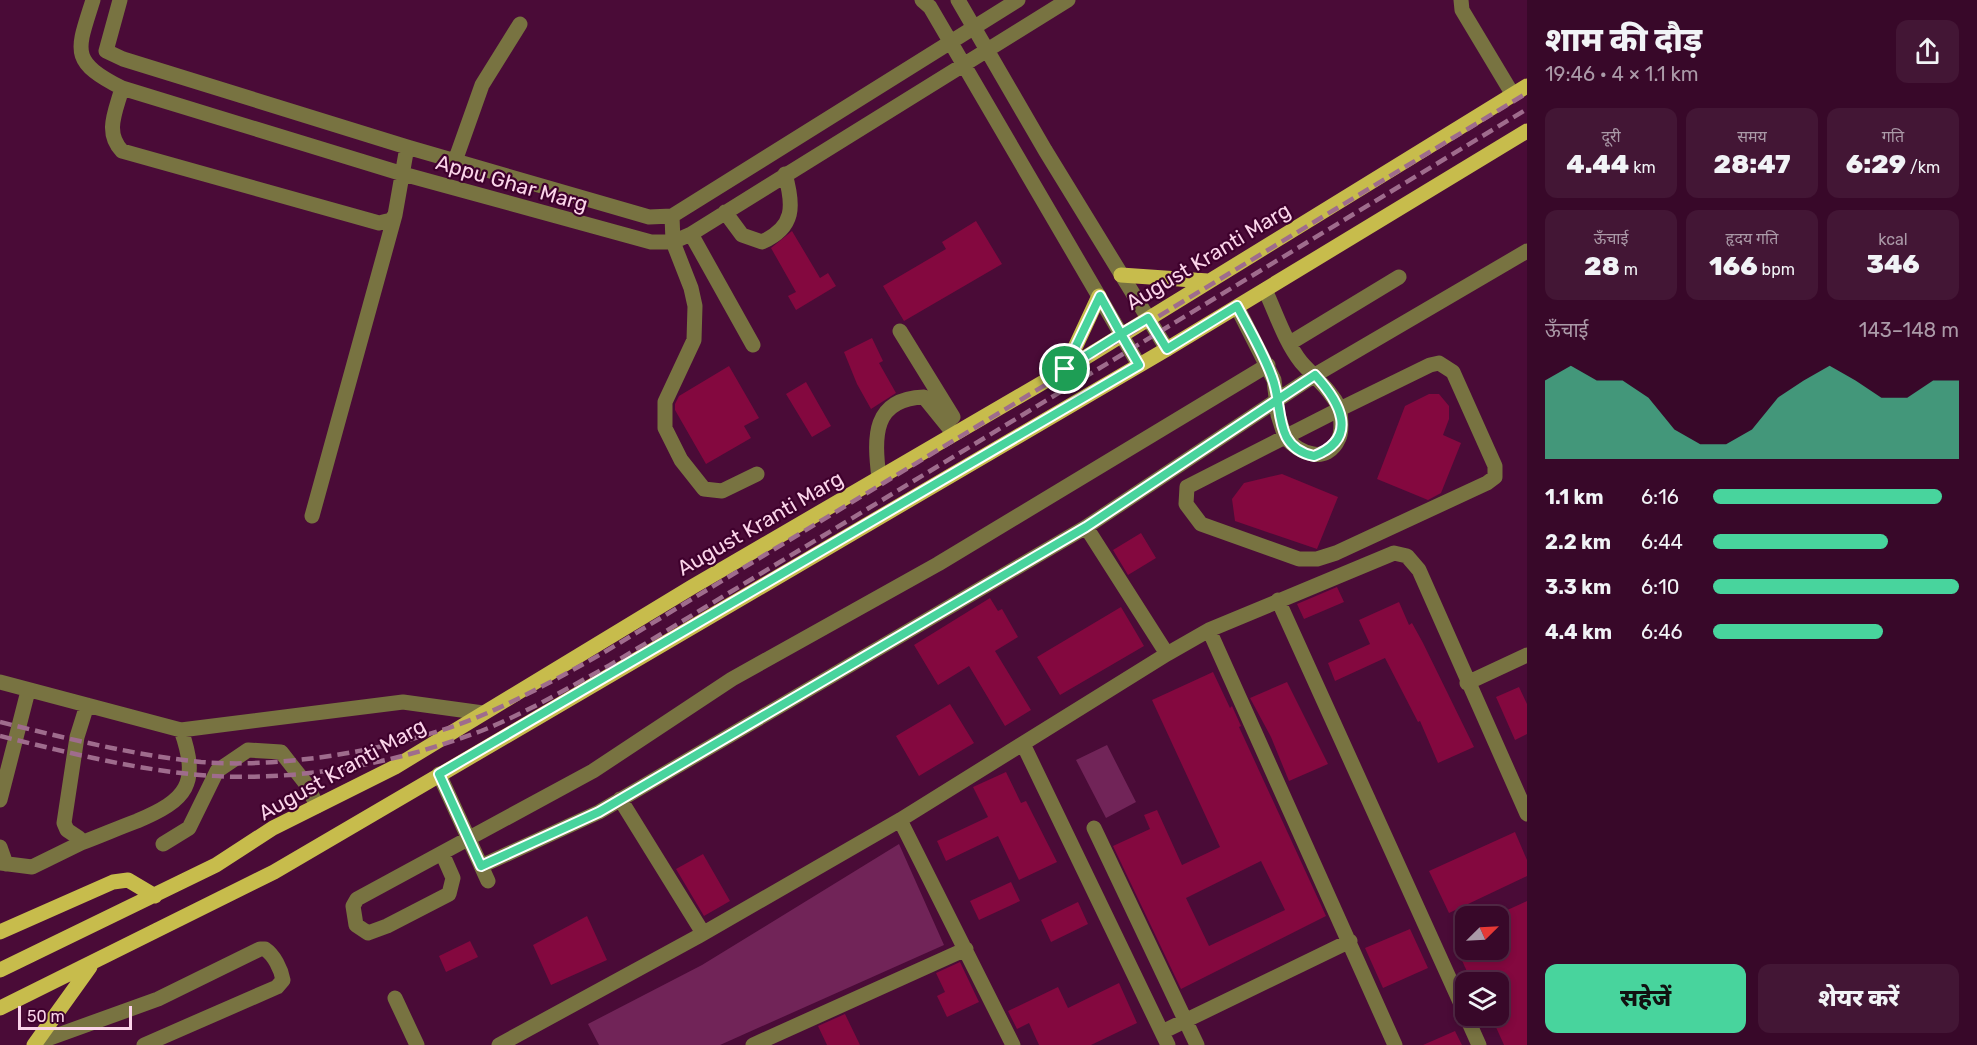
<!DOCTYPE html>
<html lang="hi">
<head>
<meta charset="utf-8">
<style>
	:root { --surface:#380829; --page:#431635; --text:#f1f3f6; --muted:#ab9aa8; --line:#522946; --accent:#48d49d }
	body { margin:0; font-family:Rubik,"Noto Sans Devanagari",sans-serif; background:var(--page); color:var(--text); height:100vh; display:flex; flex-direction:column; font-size:22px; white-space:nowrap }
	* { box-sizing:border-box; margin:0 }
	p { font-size:20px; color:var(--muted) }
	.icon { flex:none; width:33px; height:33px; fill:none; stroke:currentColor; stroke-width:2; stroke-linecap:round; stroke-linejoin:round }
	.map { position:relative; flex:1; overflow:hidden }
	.side { display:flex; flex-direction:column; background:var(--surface); width:450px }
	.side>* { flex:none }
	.needle { width:39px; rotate:66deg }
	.tools { position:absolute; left:1455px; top:906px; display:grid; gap:12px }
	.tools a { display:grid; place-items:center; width:54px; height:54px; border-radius:12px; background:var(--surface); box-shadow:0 3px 9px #0003,0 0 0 2px var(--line); font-size:30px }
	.scale { position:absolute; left:18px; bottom:15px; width:114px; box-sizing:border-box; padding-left:6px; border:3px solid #fbd4ea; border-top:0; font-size:16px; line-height:21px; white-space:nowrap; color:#fbd4ea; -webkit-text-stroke:4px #3e002c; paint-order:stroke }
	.pin { position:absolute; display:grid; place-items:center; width:51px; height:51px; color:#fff; margin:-26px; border:3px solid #fff; border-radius:50%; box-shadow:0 2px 6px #0007 }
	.round { display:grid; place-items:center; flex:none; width:63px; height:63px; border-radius:12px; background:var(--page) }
	.summary { display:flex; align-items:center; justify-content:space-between; height:102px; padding:0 18px }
	h1 { font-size:33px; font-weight:800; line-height:45px }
	.metrics { display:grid; grid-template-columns:repeat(3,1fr); gap:9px; height:102px; padding:6px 18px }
	.metrics div { display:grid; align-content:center; border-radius:12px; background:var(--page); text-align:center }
	.metrics b { font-size:26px; font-weight:800 }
	.metrics small { font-size:16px; font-weight:400 }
	.metrics p { font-size:16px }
	.chart { height:168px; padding:12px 18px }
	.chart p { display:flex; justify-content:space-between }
	.chart svg { width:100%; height:108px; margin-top:6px; fill:var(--accent); opacity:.7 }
	.button { display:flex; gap:12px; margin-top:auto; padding:12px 18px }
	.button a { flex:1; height:69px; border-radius:12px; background:var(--accent); color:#111; font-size:24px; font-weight:800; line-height:69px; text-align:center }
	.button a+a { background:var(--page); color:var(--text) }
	ul { padding:0 18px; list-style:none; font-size:20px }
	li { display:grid; grid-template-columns:96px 72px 1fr; align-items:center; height:45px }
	li i { height:15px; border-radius:8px; background:var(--accent) }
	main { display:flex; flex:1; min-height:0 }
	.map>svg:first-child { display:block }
</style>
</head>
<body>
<main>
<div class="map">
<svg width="1527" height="1045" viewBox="0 0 1527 1045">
	<rect width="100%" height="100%" fill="#4a0b37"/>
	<path fill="#712458" d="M 1107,745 L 1136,802 L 1106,818 L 1076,760 Z
		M 899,844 L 944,945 L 720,1045 L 599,1045 L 588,1024 L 702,965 Z"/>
	<path fill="#84083f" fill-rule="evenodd" d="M 976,221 L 1002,264 L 904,321 L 883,286 L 946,249 L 942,242 Z
		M 792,231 L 820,278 L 828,273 L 836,286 L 796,310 L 788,296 L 796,292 L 771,248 Z
		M 872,338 L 883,361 L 879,363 L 896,393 L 871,409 L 857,384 L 844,352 Z
		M 729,366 L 759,418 L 744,426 L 751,438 L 706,464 L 675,410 L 675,404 L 679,396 Z
		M 806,382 L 831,426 L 812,437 L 786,394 Z
		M 1429,394 L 1439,394 L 1449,406 L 1449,419 L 1443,435 L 1461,443 L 1441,493 L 1428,500 L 1377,479 L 1405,406 Z
		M 1282,474 L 1338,497 L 1317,549 L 1235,521 L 1232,499 L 1244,483 Z
		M 1141,533 L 1156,558 L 1128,575 L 1113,550 Z
		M 1337,587 L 1344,602 L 1304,619 L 1297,604 Z
		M 990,598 L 998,611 L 1002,609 L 1018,637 L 995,651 L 1031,710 L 1005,726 L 969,666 L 938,685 L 914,645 Z
		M 1399,602 L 1409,625 L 1412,623 L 1423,643 L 1474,747 L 1438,763 L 1420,721 L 1418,722 L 1385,658 L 1335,681 L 1328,663 L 1370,644 L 1359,620 Z
		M 1121,607 L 1144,646 L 1060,695 L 1037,657 Z
		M 1213,672 L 1230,708 L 1232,706 L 1241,726 L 1239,727 L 1326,916 L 1181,989 L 1113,846 L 1150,829 L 1144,815 L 1157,810 L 1182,865 L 1220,847 L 1152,700 ZM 1261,861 L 1285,910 L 1209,946 L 1186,898 Z
		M 1287,682 L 1328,764 L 1289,781 L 1271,737 L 1250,698 Z
		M 1519,687 L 1527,704 L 1527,734 L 1515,740 L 1496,697 Z
		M 950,704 L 974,743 L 919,776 L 896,736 Z
		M 1006,772 L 1021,803 L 1026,801 L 1057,862 L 1019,880 L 998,836 L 946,861 L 937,841 L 988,817 L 973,787 Z
		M 1515,832 L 1527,860 L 1527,876 L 1449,913 L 1429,871 Z
		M 703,854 L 730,901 L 704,916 L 676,869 Z
		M 1011,882 L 1020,901 L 979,920 L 970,901 Z
		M 1527,901 L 1527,1045 L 1504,1045 L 1491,1016 L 1498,1016 L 1498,982 L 1478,982 L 1475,976 L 1470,978 L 1459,954 L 1469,950 L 1498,950 L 1498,937 L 1511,931 L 1503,912 Z
		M 1078,902 L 1088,924 L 1051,942 L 1041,920 Z
		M 587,916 L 607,960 L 551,985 L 533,945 Z
		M 1410,929 L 1428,968 L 1383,988 L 1365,948 Z
		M 470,941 L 478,957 L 446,972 L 439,956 Z
		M 960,962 L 979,1002 L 947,1017 L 937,996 L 945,992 L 936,973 Z
		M 1119,983 L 1137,1023 L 1091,1045 L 1039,1045 L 1029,1023 L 1017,1029 L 1008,1011 L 1058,987 L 1068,1008 Z
		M 845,1014 L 860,1045 L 827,1045 L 818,1026 Z
		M 1455,1031 L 1462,1045 L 1423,1045 Z"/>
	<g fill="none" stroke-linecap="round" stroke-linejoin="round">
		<path stroke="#787341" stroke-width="15" d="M 93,0 C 77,51 69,61 122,88 L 403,174 L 651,242 L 673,242 L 691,234 L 1068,0
			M 120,0 L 106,51 L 123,59 L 407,147 L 649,217 L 672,216 L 1018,0
			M 922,0 L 930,7 L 1139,365
			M 958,0 L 1045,150 L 1167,349
			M 1461,0 L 1462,10 L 1513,95
			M 122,88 C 116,111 104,132 122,151 L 379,223 L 391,220 L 395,215 L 407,147
			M 455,161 L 482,85 L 520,24
			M 725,212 L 742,235 L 762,242 C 795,227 794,206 785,174
			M 672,216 L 673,242 L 691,288 L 695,306 L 694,340 L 665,402 L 665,428 L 681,460 L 704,489 L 722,491 L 757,474
			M 691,234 L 753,345
			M 1237,307 L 1274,380 L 1278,415 L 1285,437 L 1187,487 L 1186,504 L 1201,524 L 1299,559 L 1317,559 L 1336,553 L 1487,483 L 1495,477 L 1495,466 L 1453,372 L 1439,363 L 1430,365 L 1340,409 C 1331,390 1315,378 1301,362 C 1285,342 1276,313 1265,290
			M 900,331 L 953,417
			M 1290,343 L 1399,277
			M 1340,409 C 1340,418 1343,429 1339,438 C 1327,466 1299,453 1285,437 Z
			M 879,478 C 874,437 872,399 924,397 L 954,434
			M 312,516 L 395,215
			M 1086,527 L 1167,654
			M 1278,600 L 1466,1015
			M 1209,630 L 1395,1045
			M 0,682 L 181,730 C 200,784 187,800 137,821 C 118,828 100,836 81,843
			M 1467,683 L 1527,655
			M 181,730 L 403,702 L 483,713
			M 1023,744 L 1168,1045
			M 439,774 L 488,881
			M 620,799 L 703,933
			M 0,800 L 28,691
			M 900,820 L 1013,1045
			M 1094,828 L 1197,1045
			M 163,844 L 189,828 L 217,771 L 248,750 L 281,752 L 307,785 L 317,806
			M 0,847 L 6,864
			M 442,853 L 453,878 L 449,894 L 387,926 L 368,933 L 356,925 L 353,906 L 357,899 L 593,771 L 732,679 L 938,564 L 1268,365
			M 0,863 L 32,867 L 81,843 L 79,838 L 67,830 L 64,823 L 77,737 L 87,705
			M 481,866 L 599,812 L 1086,527 L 1315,375 L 1527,251
			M 395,998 L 417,1045
			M 1466,1016 L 1479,1045
			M 1162,1032 L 1350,941
			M 36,1043 L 158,999 L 260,949 L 265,949 C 274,955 281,969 283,980 L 277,987 L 144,1045
			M 499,1045 L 697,937 L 900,820 L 1167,654 L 1209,630 L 1394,553 L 1407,556 L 1419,570 L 1527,814
			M 753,1045 L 966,949"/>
		<path stroke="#c7bc4c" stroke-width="15" d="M 1121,275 L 1208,281
			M 1065,369 L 1099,296
			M 0,932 L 113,882 L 128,880 L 155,896
			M 0,970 L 216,865 L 273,828 L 395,767 L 692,587 L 1083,359 L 1527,86
			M 0,1008 L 274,872 L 1167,349 L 1527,131
			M 34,1045 L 90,967"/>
		<path stroke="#9f6c8d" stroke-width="4.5" stroke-dasharray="12 6" stroke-linecap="butt" d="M 0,722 C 66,738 132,755 201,762 C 284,769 400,749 478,717 C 521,699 562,676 603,653 L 1527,93
			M 0,736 C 66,752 132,769 200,775 C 293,783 395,764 481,731 C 526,713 568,688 610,665 L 1527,109"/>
	</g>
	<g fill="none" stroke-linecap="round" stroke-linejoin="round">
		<g stroke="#fff" stroke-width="12">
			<path id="route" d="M 1065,369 L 1121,334 L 1139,365 L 439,774 L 481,866 L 599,812 L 1086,527 L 1315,375 C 1340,402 1360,438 1314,456 C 1272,447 1284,407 1272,377 C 1263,352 1249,329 1237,306 L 1167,349 L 1148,318 L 1121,334 L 1100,296 L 1065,369"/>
		</g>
		<use href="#route" stroke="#48d49d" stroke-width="8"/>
	</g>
	<g text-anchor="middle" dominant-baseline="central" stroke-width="4.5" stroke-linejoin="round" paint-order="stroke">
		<g font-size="21" fill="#fbd4ea" stroke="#3e002c">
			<text transform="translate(512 183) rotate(16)">Appu Ghar Marg</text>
			<text transform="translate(1208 256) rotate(-31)">August Kranti Marg</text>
			<text transform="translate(760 523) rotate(-30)">August Kranti Marg</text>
			<text transform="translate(342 769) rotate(-29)">August Kranti Marg</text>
		</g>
	</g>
</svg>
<div class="tools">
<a><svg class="needle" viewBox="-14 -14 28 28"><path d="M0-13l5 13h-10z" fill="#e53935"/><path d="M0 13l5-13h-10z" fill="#ab9aa8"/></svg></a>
<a><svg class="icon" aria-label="layers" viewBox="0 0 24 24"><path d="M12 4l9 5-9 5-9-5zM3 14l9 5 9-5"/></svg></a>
</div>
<div class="scale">50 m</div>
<div class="pin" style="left:1065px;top:369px;background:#1e9e55"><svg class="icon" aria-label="arrive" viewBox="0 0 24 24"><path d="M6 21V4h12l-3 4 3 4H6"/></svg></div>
</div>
<section class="side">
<div class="summary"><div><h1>शाम की दौड़</h1><p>19:46 · 4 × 1.1 km</p></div><a class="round"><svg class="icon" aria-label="share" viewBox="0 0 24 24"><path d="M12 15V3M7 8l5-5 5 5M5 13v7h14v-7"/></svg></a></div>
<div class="metrics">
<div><p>दूरी</p><b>4.44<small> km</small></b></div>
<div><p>समय</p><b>28:47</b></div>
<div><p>गति</p><b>6:29<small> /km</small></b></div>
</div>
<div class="metrics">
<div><p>ऊँचाई</p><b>28<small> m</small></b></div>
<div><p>हृदय गति</p><b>166<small> bpm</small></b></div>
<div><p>kcal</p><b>346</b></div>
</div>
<div class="chart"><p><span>ऊँचाई</span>143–148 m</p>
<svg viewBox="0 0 160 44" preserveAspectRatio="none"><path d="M0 44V12L10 6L20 12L30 12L40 19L50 32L60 38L70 38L80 32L90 19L100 12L110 6L120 12L130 19L140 19L150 12L160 12V44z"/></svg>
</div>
<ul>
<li><b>1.1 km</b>6:16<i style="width:93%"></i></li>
<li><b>2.2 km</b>6:44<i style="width:71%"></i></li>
<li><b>3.3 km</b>6:10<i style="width:100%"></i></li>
<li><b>4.4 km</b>6:46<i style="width:69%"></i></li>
</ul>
<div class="button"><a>सहेजें</a><a>शेयर करें</a></div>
</section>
</main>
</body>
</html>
